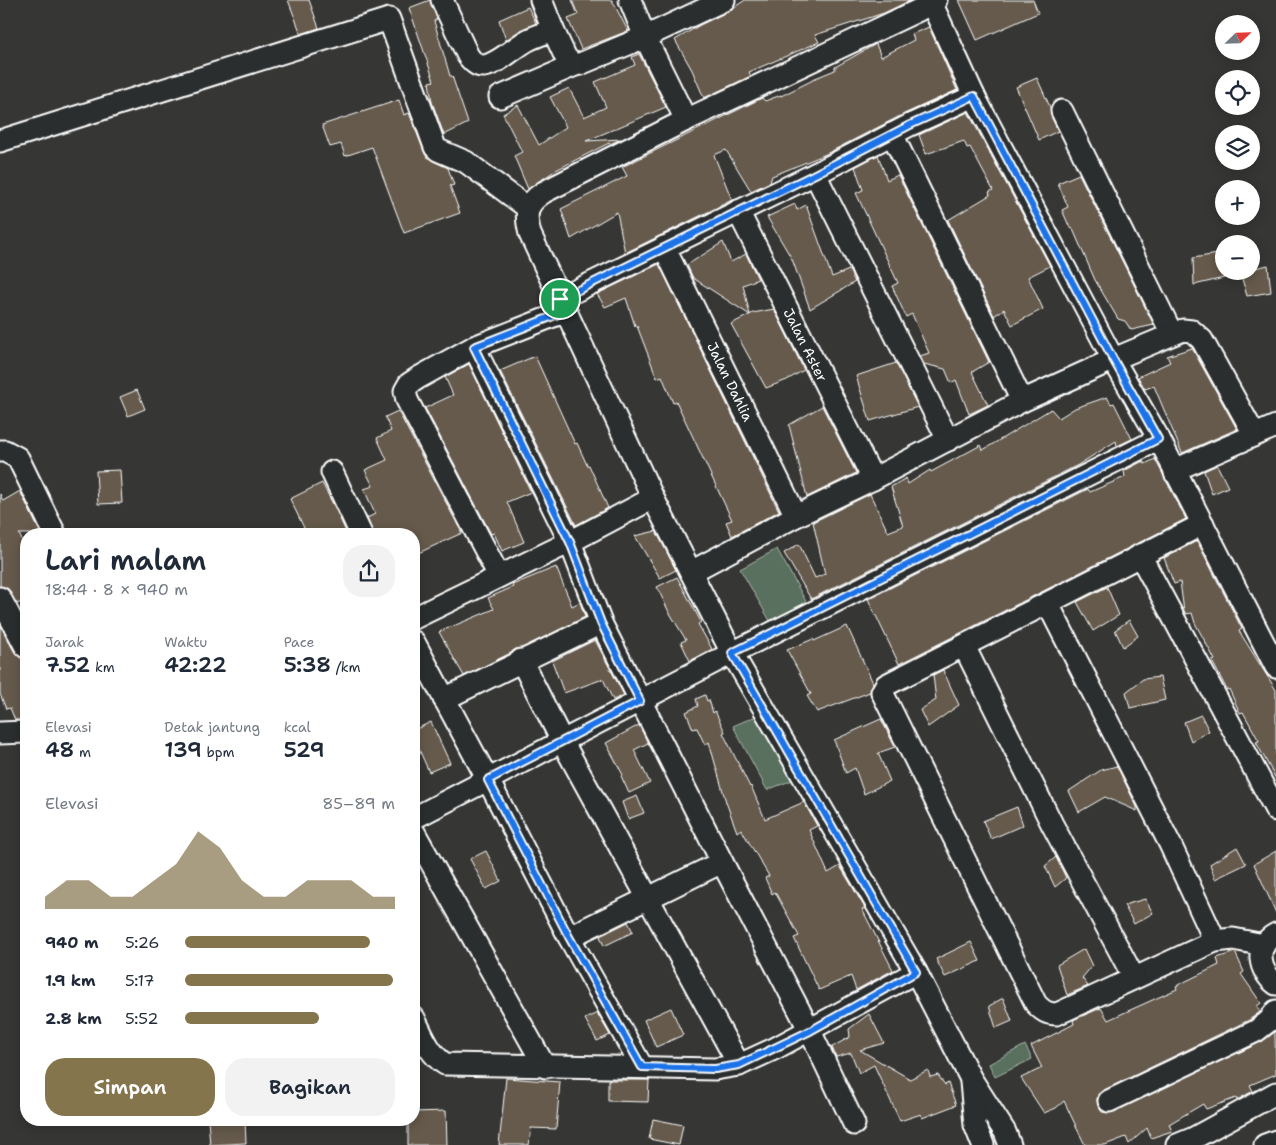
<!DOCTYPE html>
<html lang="id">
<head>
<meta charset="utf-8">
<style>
	:root { --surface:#fff; --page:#f2f2f3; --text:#1f2937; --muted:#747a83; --accent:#84754c }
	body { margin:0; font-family:"Shantell Sans",sans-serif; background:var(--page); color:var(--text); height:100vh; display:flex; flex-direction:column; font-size:19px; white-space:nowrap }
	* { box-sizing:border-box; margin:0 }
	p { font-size:16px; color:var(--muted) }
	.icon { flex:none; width:28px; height:28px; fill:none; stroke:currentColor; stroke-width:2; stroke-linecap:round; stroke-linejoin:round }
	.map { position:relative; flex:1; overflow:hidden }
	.drawer { position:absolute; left:20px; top:528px; width:400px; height:598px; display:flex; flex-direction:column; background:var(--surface); border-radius:20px; box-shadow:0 2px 12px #0003 }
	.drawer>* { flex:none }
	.needle { width:32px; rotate:67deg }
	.controls { position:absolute; left:1215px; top:15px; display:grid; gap:10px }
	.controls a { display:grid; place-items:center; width:45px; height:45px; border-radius:50%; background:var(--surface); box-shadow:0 2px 12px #0003; font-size:25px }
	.pin { position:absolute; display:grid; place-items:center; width:42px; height:42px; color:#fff; margin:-21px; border:2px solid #fff; border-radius:50%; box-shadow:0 1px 5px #0007 }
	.round { display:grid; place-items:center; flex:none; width:52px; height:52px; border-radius:20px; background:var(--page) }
	.summary { display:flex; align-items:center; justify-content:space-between; height:85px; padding:0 25px }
	h1 { font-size:28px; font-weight:600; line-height:38px }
	.figures { display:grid; grid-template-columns:repeat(3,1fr); gap:8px; height:85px; padding:5px 25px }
	.figures div { display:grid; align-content:center }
	.figures b { font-size:21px; font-weight:600 }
	.figures small { font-size:14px; font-weight:400 }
	.figures p { font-size:14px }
	.chart { height:140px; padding:10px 25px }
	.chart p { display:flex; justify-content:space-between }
	.chart svg { width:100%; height:90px; margin-top:5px; fill:var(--accent); opacity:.7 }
	.primary-button { display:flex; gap:10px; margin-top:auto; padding:10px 25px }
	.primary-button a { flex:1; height:58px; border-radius:20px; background:var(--accent); color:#fff; font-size:20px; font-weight:600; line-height:58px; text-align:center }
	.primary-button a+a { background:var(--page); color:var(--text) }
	ul { padding:0 25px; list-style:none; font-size:16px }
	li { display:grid; grid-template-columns:80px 60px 1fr; align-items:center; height:38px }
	li i { height:12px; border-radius:6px; background:var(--accent) }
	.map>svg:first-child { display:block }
</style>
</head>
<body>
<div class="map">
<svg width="1276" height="1145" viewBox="0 0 1276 1145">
	<rect width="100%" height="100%" fill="#363634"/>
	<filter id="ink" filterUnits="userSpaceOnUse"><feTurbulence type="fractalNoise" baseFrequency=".02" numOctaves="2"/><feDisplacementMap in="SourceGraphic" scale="10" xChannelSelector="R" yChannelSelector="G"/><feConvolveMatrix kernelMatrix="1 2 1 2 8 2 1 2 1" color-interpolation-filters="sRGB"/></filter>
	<g filter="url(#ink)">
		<path fill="#58705d" stroke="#acb8ae" d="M 777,549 L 809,607 L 773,626 L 740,569 Z
			M 770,710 L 803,776 L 767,790 L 733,726 Z
			M 1025,1045 L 1032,1059 L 995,1077 L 989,1064 Z"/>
		<path fill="#655a4c" stroke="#fff" d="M 288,0 L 309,0 L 319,28 L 301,34 Z
			M 430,0 L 437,19 L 434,21 L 450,76 L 452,76 L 468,123 L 444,135 L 432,102 L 429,82 L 434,81 L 409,8 Z
			M 572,0 L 612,0 L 628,31 L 581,49 L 568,19 L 578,15 Z
			M 745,0 L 911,0 L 884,13 L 815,35 L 819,42 L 749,72 L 751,76 L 704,98 L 692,70 L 675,40 L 700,25 L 729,11 Z
			M 959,0 L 1033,0 L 1038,13 L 977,40 Z
			M 528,7 L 536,23 L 522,29 L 506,40 L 499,20 Z
			M 929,27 L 957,90 L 904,114 L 826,154 L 772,176 L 770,182 L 751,191 L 726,150 L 714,155 L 732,200 L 625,253 L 617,212 L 571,239 L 561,209 L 627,176 L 622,167 L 762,98 L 765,101 L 781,95 L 781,96 L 813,80 L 813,79 L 835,70 L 835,67 L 876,44 L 881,57 L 914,40 L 912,34 Z
			M 639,54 L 666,107 L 586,141 L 621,139 L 610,144 L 609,143 L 556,170 L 528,189 L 514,156 L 522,152 L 503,114 L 518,105 L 539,145 L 566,127 L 550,97 L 569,88 L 584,117 L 606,107 L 595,82 L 635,65 L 632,57 Z
			M 1037,78 L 1050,107 L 1051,116 L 1058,131 L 1039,140 L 1016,87 Z
			M 399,100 L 404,115 L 409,113 L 426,156 L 433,161 L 448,168 L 454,185 L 450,186 L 460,213 L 404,233 L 372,147 L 345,156 L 341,144 L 330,147 L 322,125 Z
			M 968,112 L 1050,266 L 1028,277 L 1043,309 L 1012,325 L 1004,309 L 994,316 L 948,220 L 990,195 L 989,192 L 993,190 L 970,147 L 967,148 L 964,141 L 926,154 L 919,135 Z
			M 878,155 L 887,180 L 898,175 L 989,362 L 972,372 L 988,405 L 969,414 L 956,380 L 951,383 L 945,369 L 924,364 L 920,356 L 929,353 L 912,314 L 906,317 L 892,286 L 898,283 L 856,193 L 863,190 L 855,167 Z
			M 1079,174 L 1154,325 L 1131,330 L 1125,321 L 1118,319 L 1095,280 L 1072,227 L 1070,228 L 1062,210 L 1068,207 L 1058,183 Z
			M 795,204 L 797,210 L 806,205 L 832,277 L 849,270 L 855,282 L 810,309 L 792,259 L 767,217 Z
			M 723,242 L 731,262 L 746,254 L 758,279 L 743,285 L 750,315 L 693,278 L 687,265 Z
			M 1224,253 L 1224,278 L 1194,285 L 1193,258 Z
			M 659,264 L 779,511 L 732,536 L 726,522 L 732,520 L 676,401 L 673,403 L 662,376 L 657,378 L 637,326 L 635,326 L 626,298 L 605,307 L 597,294 Z
			M 1268,265 L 1271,292 L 1247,296 L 1240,272 L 1251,271 L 1251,269 Z
			M 774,309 L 804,370 L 787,380 L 766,388 L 731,324 L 753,313 Z
			M 1192,348 L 1237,429 L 1182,453 L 1154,386 L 1145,389 L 1138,377 L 1170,362 L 1167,356 Z
			M 535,356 L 575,444 L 577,443 L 587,465 L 589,465 L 608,508 L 576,525 L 500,371 Z
			M 896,363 L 918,407 L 870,421 L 856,376 Z
			M 469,364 L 531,492 L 507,502 L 524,542 L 502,551 L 494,533 L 491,534 L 425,408 L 453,395 L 445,377 Z
			M 137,390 L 145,409 L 128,416 L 120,397 Z
			M 1107,397 L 1111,404 L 1114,403 L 1132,439 L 1117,446 L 1116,441 L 1078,465 L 811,599 L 784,553 L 799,544 L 815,578 L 825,574 L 813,522 L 870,494 L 888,532 L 903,526 L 891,487 L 906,478 L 908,484 L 930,470 L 931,472 L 981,445 L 983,450 L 1051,409 L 1059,418 L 1075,408 Z
			M 822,406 L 856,473 L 807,497 L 789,425 Z
			M 398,411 L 462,533 L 414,555 L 414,534 L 373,534 L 367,518 L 375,514 L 364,489 L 373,486 L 365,470 L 387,460 L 377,438 L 391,431 L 385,417 Z
			M 1155,459 L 1186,519 L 899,664 L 868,599 L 1088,489 L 1090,492 L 1125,477 L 1124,471 L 1143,461 L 1145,464 Z
			M 1217,465 L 1228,487 L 1212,494 L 1204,471 Z
			M 120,470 L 122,503 L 98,504 L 96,471 Z
			M 322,483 L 335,508 L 347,534 L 307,534 L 290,499 Z
			M 20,491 L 41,534 L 19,534 L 26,548 L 26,600 L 17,604 L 7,588 L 0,586 L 0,494 L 3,501 Z
			M 656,531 L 676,570 L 660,578 L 635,536 Z
			M 1197,541 L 1242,629 L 1239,631 L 1276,690 L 1276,779 L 1256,742 L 1259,741 L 1243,712 L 1240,713 L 1229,689 L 1227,690 L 1212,661 L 1215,660 L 1195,623 L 1192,613 L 1186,614 L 1184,611 L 1180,582 L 1174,584 L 1164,558 Z
			M 556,567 L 572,606 L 580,602 L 585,617 L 522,648 L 516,649 L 511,653 L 464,676 L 439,632 L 494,609 L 488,598 L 513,587 L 512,585 Z
			M 677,577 L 701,622 L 698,624 L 712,649 L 690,661 L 681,642 L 686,640 L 668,610 L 657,587 Z
			M 1107,587 L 1119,615 L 1093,631 L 1077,602 Z
			M 1129,620 L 1138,636 L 1123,647 L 1115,630 Z
			M 0,625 L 15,653 L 19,657 L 24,659 L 26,664 L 26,720 L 15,720 L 10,708 L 6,709 L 0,694 Z
			M 847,626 L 873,683 L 870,692 L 817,712 L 807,696 L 811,694 L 787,650 L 813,639 L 814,641 Z
			M 595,640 L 624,695 L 613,700 L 603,679 L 564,693 L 552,661 Z
			M 943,670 L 959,705 L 928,727 L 920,710 L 936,700 L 933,675 Z
			M 1160,677 L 1165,700 L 1130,708 L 1126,692 L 1143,679 Z
			M 705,695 L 707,701 L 709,700 L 713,713 L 715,711 L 725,732 L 723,733 L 750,787 L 751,786 L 765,819 L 804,802 L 817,826 L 809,830 L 828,873 L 840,866 L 865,908 L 862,909 L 893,970 L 856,990 L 851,976 L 819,990 L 794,938 L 799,936 L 775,892 L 772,894 L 765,878 L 769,876 L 741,829 L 737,832 L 726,802 L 709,742 L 705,745 L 697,728 L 693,729 L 686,712 L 698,706 L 696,699 Z
			M 1201,715 L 1209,731 L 1191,741 L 1184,722 Z
			M 881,719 L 895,747 L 878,753 L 890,781 L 864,794 L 855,768 L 846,773 L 834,740 Z
			M 431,722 L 450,763 L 429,772 L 414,738 L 414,730 Z
			M 639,725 L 648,743 L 634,750 L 650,783 L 629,793 L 621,776 L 623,775 L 606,743 Z
			M 1117,766 L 1137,807 L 1137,811 L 1105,797 L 1079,812 L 1069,791 L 1101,770 Z
			M 637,796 L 644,813 L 628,819 L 622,802 Z
			M 1017,807 L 1023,825 L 991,839 L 983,821 Z
			M 1237,847 L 1246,864 L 1215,879 L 1210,864 Z
			M 486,851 L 501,881 L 486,889 L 470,859 Z
			M 1276,851 L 1276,913 L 1254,864 Z
			M 1056,857 L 1066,878 L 1055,887 L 1045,866 Z
			M 1145,899 L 1153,913 L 1134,924 L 1124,905 Z
			M 628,922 L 633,932 L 604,946 L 600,936 Z
			M 971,942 L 980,961 L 945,977 L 936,959 Z
			M 1084,949 L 1092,966 L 1082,978 L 1088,986 L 1067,995 L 1057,965 Z
			M 1235,952 L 1244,972 L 1241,974 L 1261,1003 L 1257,1006 L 1260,1012 L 1249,1020 L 1104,1090 L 1098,1094 L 1097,1100 L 1098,1106 L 1102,1112 L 1108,1113 L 1114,1112 L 1261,1042 L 1275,1032 L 1276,1074 L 1250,1085 L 1253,1091 L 1237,1100 L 1236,1098 L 1206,1109 L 1203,1104 L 1169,1124 L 1172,1131 L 1151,1138 L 1147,1128 L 1129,1144 L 1126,1137 L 1105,1145 L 1085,1145 L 1064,1101 L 1056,1108 L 1044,1113 L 1021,1078 L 1042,1068 L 1031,1046 L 1074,1024 L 1073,1021 L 1075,1019 L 1101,1008 L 1108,1020 L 1177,989 L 1176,986 L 1219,965 L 1217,958 Z
			M 1003,998 L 1012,1021 L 996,1028 L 989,1006 Z
			M 671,1008 L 683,1035 L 656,1047 L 644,1020 Z
			M 597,1013 L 610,1035 L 597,1041 L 585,1019 Z
			M 869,1014 L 884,1043 L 860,1050 L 910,1079 L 928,1070 L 930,1077 L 938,1075 L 945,1085 L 948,1083 L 956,1105 L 922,1118 L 921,1114 L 900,1121 L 874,1065 L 859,1073 L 851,1053 L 836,1057 L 832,1047 L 850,1037 L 849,1029 Z
			M 506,1078 L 560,1082 L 556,1129 L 531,1128 L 529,1145 L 499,1145 Z
			M 608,1080 L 649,1080 L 648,1102 L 608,1101 Z
			M 446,1111 L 447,1145 L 408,1145 L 408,1119 L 414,1119 L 414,1112 Z
			M 208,1119 L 245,1119 L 246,1143 L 210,1145 Z
			M 653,1119 L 683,1125 L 679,1145 L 649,1139 Z"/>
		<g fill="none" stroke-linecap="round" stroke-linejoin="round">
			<g stroke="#fff" stroke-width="25">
				<g id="minor">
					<path d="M 442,0 L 468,56 C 472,61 477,67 484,66 C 498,64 515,47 528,40 C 536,36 545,33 553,30 L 566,58 L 575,65 L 580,64 L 645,37 L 724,0"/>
					<path d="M 541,0 L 553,30"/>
					<path d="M 630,0 L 645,37 L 686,120"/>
					<path d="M 930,0 L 974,96 L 1113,359 L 1159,439 L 1276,667"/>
					<path d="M 936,0 L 919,10 L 686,120 L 544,192 C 525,204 525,214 530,234 L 653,498 L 732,653 L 916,972 L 971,1079 L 1005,1132 L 1010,1145"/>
					<path d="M 500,97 L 575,65"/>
					<path d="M 1062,111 L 1172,334"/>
					<path d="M 892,134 L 1022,401"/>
					<path d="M 0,141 L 389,19 L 435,147 L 438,150 L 466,162 L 528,208"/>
					<path d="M 815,174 L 948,440"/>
					<path id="s1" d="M 738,211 L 873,479"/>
					<path id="s2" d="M 664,247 L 796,516"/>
					<path d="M 559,299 L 815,174 L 910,125 L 974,96"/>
					<path d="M 474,347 L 570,542 L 601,623 L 722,862 L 810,1031 L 854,1124"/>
					<path d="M 0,451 L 5,451 L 18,458 L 55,534"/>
					<path d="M 332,472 L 361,534"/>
					<path d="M 1175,473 L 1184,466 L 1276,426"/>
					<path d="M 1203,524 L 886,685 L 882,692 L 1036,1004 C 1043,1011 1047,1014 1057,1014 L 1215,941 L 1233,939 L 1264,945"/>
					<path d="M 1140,555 L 1276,810"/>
					<path d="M 691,572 L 796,516 L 873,479 L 1022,401 L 1121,356 L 1183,330 L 1192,331 L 1202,340 L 1254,434"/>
					<path d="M 499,576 L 407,400 L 405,391 L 409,384 L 418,378 L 474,347 L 566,311"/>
					<path d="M 0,598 L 26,647"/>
					<path d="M 1048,604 L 1170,844 L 1215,941"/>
					<path d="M 414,618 L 570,542 L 653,498"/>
					<path d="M 414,642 L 488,780 L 569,937 L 642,1067"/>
					<path d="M 964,646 L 1052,824 L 1134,978"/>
					<path d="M 521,660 L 562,741 L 739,1065"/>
					<path d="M 444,699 L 601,623"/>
					<path d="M 0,733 L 26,732"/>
					<path d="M 414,818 L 732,653 L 1159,439"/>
					<path d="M 414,832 L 545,1067"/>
					<path d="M 1276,934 C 1253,946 1259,971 1276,984"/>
					<path d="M 569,937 L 722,862"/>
					<path d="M 414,1018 C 422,1034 429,1054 445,1064 L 715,1069 L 739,1065 L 776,1048 L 916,972"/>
					<path d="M 971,1082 L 975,1125 L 983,1145"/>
					<path d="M 1109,1101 L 1256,1031 L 1269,1021 L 1276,1011"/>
					<path d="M 1177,1145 L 1194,1138 L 1276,1093"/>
					<path d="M 1265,1145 L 1276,1141"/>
				</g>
			</g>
			<use href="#minor" stroke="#2a2d2e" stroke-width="21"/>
		</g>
	</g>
	<g fill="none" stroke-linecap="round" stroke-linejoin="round" filter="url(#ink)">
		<g stroke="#fff" stroke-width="10">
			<path id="route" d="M 974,96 L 1113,359 L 1158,439 L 732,653 L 916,972 L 810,1031 L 739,1065 L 715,1069 L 642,1067 L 569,937 L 488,780 L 640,701 L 601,623 L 570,542 L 474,347 L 566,311 L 560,299 L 815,174 L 910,125 Z"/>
		</g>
		<use href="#route" stroke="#1a73e8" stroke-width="6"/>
	</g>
	<g text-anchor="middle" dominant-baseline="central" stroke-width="4" stroke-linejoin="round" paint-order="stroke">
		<g font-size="14" fill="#fff" stroke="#2a2d2e">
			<text stroke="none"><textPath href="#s1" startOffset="150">Jalan Aster</textPath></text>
			<text stroke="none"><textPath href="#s2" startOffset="150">Jalan Dahlia</textPath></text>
		</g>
	</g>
</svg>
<div class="controls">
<a><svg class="needle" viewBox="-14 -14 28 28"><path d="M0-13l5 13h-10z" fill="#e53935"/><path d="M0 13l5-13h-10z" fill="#747a83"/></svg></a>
<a><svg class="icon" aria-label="locate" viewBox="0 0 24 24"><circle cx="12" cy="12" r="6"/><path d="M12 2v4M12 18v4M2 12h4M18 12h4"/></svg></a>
<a><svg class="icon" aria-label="layers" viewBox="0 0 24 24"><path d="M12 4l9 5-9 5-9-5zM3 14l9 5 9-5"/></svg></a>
<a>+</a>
<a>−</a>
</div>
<div class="pin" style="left:560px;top:299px;background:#1e9e55"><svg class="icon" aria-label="arrive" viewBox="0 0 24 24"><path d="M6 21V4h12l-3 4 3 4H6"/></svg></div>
<section class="drawer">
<div class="summary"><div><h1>Lari malam</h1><p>18:44 · 8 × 940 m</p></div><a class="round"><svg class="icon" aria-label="share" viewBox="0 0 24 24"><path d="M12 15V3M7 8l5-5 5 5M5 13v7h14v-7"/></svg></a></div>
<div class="figures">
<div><p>Jarak</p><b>7.52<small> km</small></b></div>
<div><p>Waktu</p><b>42:22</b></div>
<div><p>Pace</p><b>5:38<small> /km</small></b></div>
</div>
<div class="figures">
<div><p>Elevasi</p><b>48<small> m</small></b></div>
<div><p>Detak jantung</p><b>139<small> bpm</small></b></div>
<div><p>kcal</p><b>529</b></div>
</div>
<div class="chart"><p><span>Elevasi</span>85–89 m</p>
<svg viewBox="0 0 160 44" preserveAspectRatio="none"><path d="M0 44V38L10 30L20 30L30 38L40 38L50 30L60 22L70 6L80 14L90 30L100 38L110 38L120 30L130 30L140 30L150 38L160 38V44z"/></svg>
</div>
<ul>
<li><b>940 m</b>5:26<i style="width:88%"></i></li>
<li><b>1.9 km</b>5:17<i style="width:99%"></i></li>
<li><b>2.8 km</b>5:52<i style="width:64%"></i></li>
</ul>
<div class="primary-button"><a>Simpan</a><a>Bagikan</a></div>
</section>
</div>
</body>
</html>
